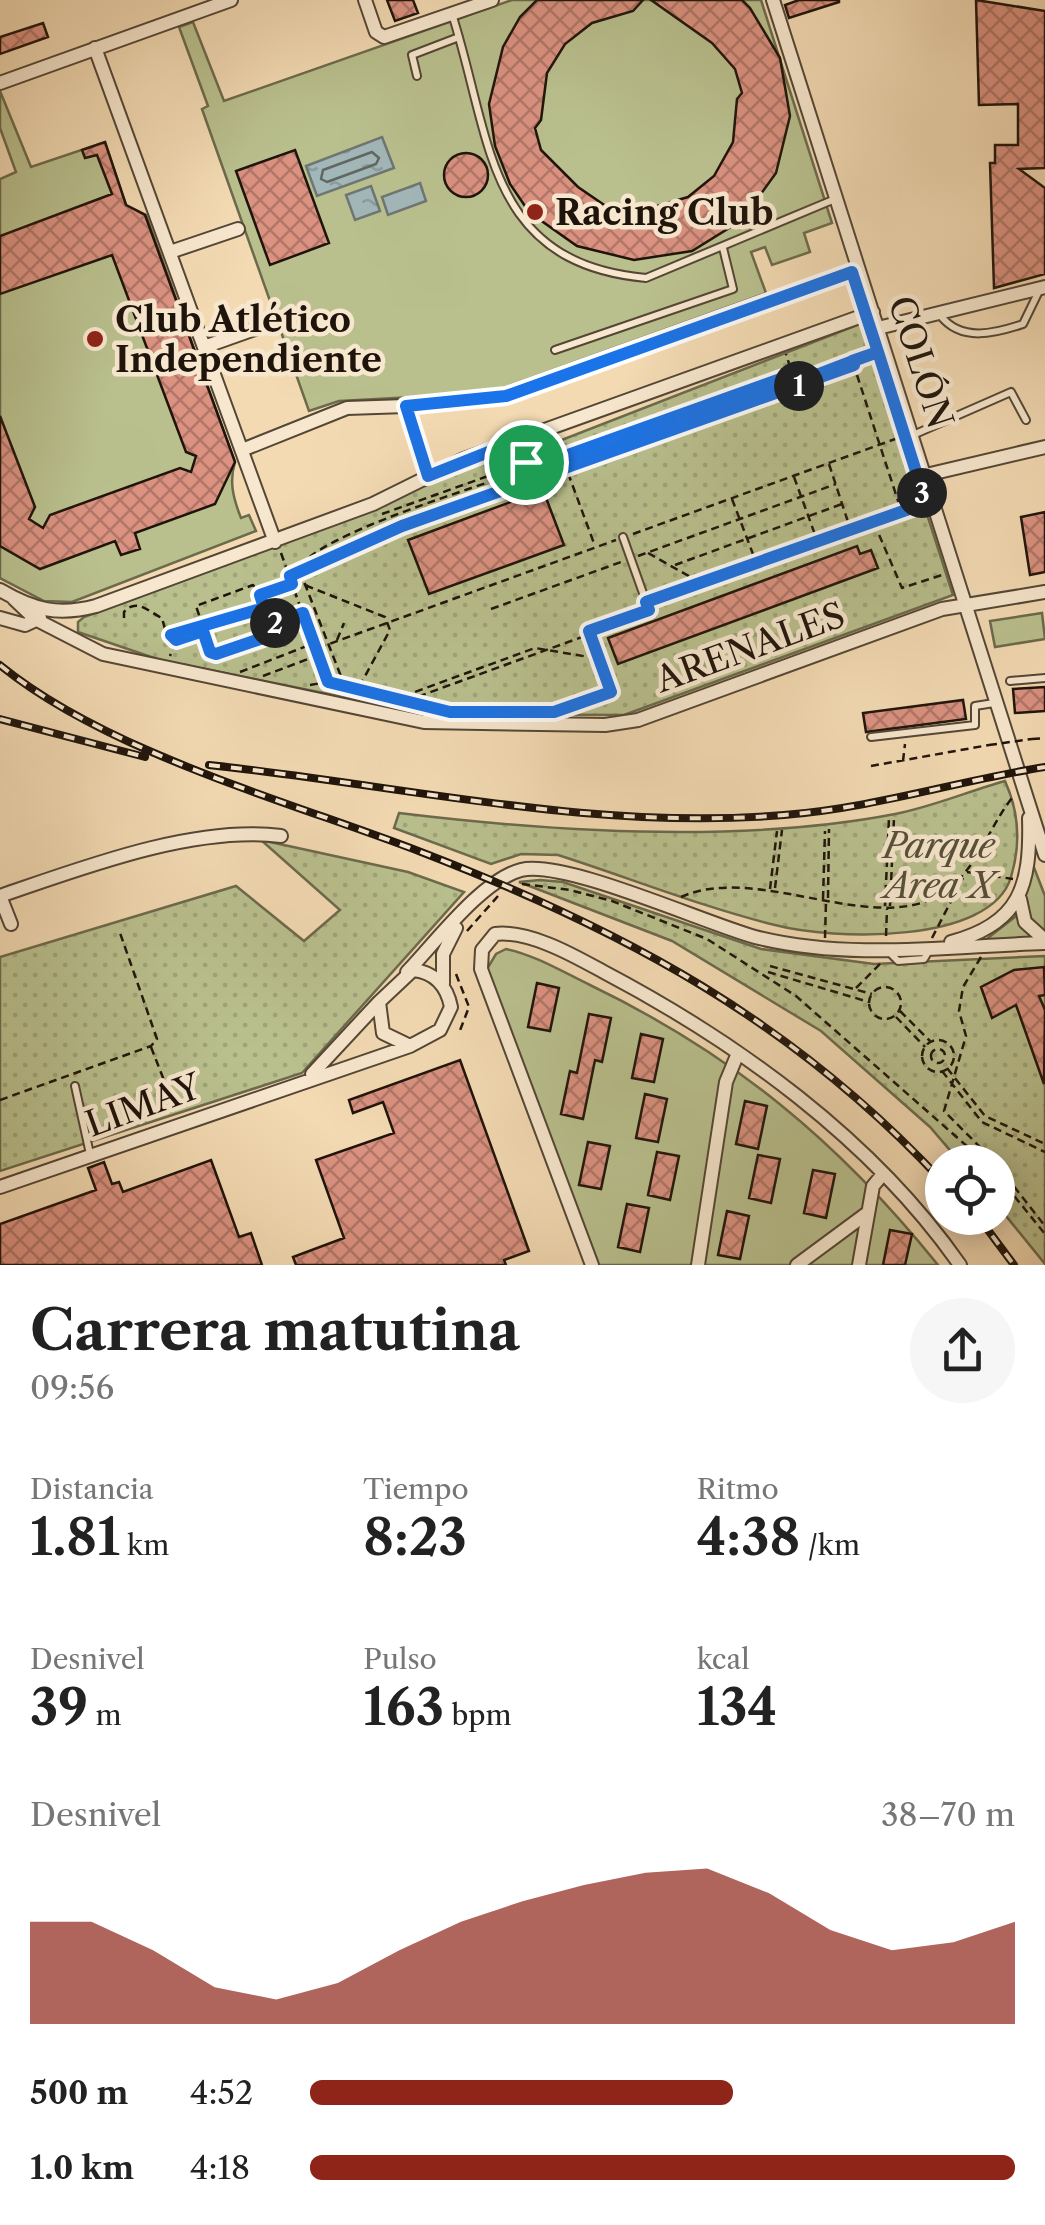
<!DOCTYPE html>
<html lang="es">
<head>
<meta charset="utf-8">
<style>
	:root { --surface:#fff; --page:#f6f6f6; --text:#222; --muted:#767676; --accent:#8f2418 }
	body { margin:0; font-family:"Libre Caslon Text",serif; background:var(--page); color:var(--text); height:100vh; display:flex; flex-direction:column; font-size:38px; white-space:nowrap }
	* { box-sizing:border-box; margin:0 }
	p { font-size:32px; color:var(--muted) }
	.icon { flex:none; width:55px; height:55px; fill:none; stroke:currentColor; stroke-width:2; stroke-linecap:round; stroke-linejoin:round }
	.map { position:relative; height:1265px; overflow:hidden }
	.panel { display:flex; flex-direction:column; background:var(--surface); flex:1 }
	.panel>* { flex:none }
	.tools { position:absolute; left:925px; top:1145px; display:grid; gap:20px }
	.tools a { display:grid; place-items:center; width:90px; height:90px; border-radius:50%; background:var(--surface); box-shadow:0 5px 25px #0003; font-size:50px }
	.pin { position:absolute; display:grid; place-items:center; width:85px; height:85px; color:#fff; margin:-42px; border:5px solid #fff; border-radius:50%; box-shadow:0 2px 10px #0007 }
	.km { position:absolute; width:50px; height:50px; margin:-25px; border-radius:50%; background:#222; color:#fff; font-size:28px; line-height:50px; text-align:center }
	.round { display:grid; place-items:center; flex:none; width:105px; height:105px; border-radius:52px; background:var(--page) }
	.head { display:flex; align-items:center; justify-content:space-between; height:170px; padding:0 30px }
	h1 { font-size:55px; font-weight:700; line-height:75px }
	.metrics { display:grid; grid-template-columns:repeat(3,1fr); gap:15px; height:170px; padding:10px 30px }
	.metrics div { display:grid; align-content:center }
	.metrics b { font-size:50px; font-weight:700 }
	.metrics small { font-size:28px; font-weight:400 }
	.metrics p { font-size:28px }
	.chart { height:280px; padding:20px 30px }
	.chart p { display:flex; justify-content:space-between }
	.chart svg { width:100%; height:180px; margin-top:10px; fill:var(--accent); opacity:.7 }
	ul { padding:0 30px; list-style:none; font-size:32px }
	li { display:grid; grid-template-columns:160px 120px 1fr; align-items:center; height:75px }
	li i { height:25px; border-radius:12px; background:var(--accent) }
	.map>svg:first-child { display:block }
</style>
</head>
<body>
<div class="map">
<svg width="1045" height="1265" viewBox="0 0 1045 1265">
	<defs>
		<pattern id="park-dots" width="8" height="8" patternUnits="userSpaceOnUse" patternTransform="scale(2.5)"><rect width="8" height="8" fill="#b9c08e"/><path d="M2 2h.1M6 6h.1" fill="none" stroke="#9fa479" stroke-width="1.8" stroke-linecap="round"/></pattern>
		<pattern id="water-ripples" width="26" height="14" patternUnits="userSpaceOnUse" patternTransform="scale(2.5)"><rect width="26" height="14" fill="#a2b7b9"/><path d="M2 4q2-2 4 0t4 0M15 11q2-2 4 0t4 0" fill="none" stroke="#8b9c9e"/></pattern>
		<pattern id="building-cross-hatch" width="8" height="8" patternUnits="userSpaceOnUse" patternTransform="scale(2.5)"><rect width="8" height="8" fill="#db9281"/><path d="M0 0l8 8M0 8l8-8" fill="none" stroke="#b17668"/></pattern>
	</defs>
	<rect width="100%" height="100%" fill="#f3dab3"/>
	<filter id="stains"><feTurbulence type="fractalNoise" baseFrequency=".002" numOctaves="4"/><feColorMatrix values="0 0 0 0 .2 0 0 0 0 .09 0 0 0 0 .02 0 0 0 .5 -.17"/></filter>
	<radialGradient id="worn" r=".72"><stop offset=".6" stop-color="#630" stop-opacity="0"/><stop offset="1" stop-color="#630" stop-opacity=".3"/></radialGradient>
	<path fill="#b9c08e" stroke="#6c6a4c" stroke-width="2.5" d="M 512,0 L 761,0 L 832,223 L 804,233 L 810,252 L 772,265 L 765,247 L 751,252 L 766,293 L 489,393 L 339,401 L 309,411 L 202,109 L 208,106 L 179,27 L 193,22 L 224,101 Z
		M 0,91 L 31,167 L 105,142 L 126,205 L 146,215 L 235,462 C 229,481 233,498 241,518 L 249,515 L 256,531 L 72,602 L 44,601 L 0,578 L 0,179 L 16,172 L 0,128 Z
		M 1042,613 L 1045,639 L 995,647 L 990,621 Z
		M 1033,865 L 1045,896 L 1045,938 L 984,941 L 1015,917 Z
		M 506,949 C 535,955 563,972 590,985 C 733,1054 839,1142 938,1265 L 598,1265 L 487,969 L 496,954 Z"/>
	<path fill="url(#park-dots)" stroke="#6c6a4c" stroke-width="2.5" d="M 865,322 L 953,595 L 624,715 L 428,714 L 160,660 L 78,632 L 78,622 L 84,617 L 374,510 L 459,468 L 509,450 L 536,450 Z
		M 1005,781 C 1019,812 1021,844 1011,877 C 991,945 832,940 775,925 C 702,907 630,878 558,855 L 521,854 L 491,864 L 394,828 L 399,813 C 555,832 740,844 895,814 C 932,807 969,791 1005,781 Z
		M 261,840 L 408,872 L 464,892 L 302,1073 L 0,1171 L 0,957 L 236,886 L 304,941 L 340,910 Z
		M 540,880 L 563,882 L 761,949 L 874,964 L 1045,956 L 1045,1264 L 998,1206 L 998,1162 L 960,1162 L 930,1127 L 821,1031 L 672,941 L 519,882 Z"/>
	<path fill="url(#water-ripples)" stroke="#6e7673" stroke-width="2.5" d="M 382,137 L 394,168 L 317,196 L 306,166 Z
		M 420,183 L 426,201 L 388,215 L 382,197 Z
		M 371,186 L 380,211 L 355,220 L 346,195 Z"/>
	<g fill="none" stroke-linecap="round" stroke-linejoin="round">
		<path stroke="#606662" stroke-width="2.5" d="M 372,152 L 379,158 L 376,164 L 327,182 L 321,179 L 323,170 Z"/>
	</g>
	<path fill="url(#building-cross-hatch)" stroke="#1f140b" stroke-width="2.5" d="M 387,0 L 413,0 L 418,13 L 395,21 Z
		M 537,0 L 643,0 L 633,11 L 592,23 L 565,44 L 547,73 L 541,120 L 535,128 L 541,150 L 578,187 L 616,213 L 639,216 L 646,209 L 688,197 L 714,176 L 733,142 L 737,99 L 742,93 L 735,69 L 712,43 L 651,0 L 742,0 L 750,8 L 780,58 L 790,116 L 776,173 L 742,220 L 692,251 L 634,260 L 577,246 L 529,212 L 510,184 L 495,146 L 489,104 L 503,47 L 520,17 Z
		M 799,0 L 839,0 L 839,2 L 789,18 L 785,5 Z
		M 976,0 L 1045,11 L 1045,168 L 1019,169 L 1045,188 L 1045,274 L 994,288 L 990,163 L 995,163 L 995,145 L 1018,145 L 1018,104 L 979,105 Z
		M 43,23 L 48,37 L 0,54 L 0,37 Z
		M 105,142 L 126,205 L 145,215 L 235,462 L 215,504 L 135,533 L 140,549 L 121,555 L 115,541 L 40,569 L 0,546 L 0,416 L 35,507 L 29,519 L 43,528 L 50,515 L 180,468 L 191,472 L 196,456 L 186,452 L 112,255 L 0,294 L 0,236 L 112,194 L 97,155 L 85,158 L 82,150 Z
		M 295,150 L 329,243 L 270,265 L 236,171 Z
		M444 175a22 22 0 1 1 44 0a22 22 0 1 1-44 0Z
		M 543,490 L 564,545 L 429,594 L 408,540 Z
		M 1045,512 L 1045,572 L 1030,575 L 1021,517 Z
		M 857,546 L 860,554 L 871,550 L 878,568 L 618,664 L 608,638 Z
		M 1045,687 L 1045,711 L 1015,713 L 1013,689 Z
		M 963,700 L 966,719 L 866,732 L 863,713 Z
		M 1044,967 L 1045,995 L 1039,996 L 1045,1010 L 1044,1084 L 1016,1005 L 992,1018 L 981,987 L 1014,970 Z
		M 537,983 L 559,988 L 550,1031 L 528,1027 Z
		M 589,1014 L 611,1018 L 602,1062 L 595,1060 L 583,1119 L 561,1114 L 570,1071 L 577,1073 Z
		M 641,1034 L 663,1039 L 654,1082 L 632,1078 Z
		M 460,1060 L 529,1251 L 504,1260 L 506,1265 L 296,1265 L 293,1257 L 344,1238 L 316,1160 L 394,1133 L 383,1102 L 353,1113 L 349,1100 Z
		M 645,1094 L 667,1099 L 658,1142 L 636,1138 Z
		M 745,1101 L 767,1106 L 758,1149 L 736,1144 Z
		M 588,1142 L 610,1146 L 601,1189 L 579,1185 Z
		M 657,1152 L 679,1156 L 670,1200 L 648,1195 Z
		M 758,1155 L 780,1159 L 771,1203 L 749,1198 Z
		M 211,1160 L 239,1237 L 251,1233 L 262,1265 L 0,1265 L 0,1224 L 96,1190 L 88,1168 L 104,1162 L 112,1184 L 119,1182 L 123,1192 Z
		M 813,1170 L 835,1174 L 826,1218 L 804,1213 Z
		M 627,1204 L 649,1208 L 640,1252 L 618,1247 Z
		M 727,1211 L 749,1216 L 740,1259 L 718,1255 Z
		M 890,1230 L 912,1234 L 905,1265 L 883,1265 Z"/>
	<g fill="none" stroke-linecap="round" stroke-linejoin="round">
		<g stroke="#544635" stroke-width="10">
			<path id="service" d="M 452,14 C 492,138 485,263 646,278 L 835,199
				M 417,76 L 412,55 L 459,37
				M 940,315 C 961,343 996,333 1023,324 L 1040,289
				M 555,350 L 733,289 L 723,248
				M 408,405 L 506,396 L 858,270
				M 913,435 L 1011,392 L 1026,420
				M 532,479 L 854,365
				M 402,526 L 532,479 L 519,441
				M 589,631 L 649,610 L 623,537
				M 1010,681 L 1045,678
				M 871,737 L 975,725 L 975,706 L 994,703
				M 891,954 L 898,961 L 924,959 L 930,949
				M 75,1086 L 90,1154"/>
		</g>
		<g stroke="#544635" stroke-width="16">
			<path id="minor" d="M 365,0 L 376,32 L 384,37 L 492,0
				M 773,0 L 1045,855
				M 95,48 L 275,542
				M 0,83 L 231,0
				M 170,252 L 238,229
				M 878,328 L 1045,287
				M 204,347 L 269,324
				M 242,450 L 347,408 L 406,406 L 428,476
				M 926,475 L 1045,447
				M 0,590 C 34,610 58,616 96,606 L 373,504 L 464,459 L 873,312
				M 14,599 L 35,619 L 103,654 L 424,722 L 605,725 L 638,720 L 942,609 L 1045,592
				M 0,618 L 25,625 L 40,618
				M 0,896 C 82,868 194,825 281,836
				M 0,896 L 11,924
				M 1020,899 L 1025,922 L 1045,940
				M 951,942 C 1020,924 1031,886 1029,818
				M 413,970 C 434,972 447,986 451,1007 L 440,1030 L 410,1046 L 383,1033 L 379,1002 Z
				M 407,972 C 435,943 482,880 521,870 C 564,859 704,923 755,937 C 849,961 950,946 1045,943
				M 443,984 L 443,954 L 456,928
				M 312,1074 L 379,1002
				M 0,1187 L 410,1046
				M 592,1265 L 481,969 L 482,950 L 495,934 C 529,930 573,955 602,971 C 737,1042 872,1139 960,1265
				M 698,1265 L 726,1082 L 738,1053
				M 797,1265 L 866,1214
				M 859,1265 L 873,1186 L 883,1174"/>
		</g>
		<path stroke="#1f140b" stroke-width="2.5" stroke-dasharray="8 5" stroke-linecap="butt" d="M 858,359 L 874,353
			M 857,375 L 901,510
			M 532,459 L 790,367 L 786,354
			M 829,464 L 850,528
			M 538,465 L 799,374
			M 521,471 C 478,487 315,535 299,569 L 344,684 L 401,697 L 535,648 L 589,657 L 596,674 L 602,671
			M 568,473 L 595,546
			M 794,477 L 817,540
			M 732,499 L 756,562
			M 382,514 L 516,466
			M 874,523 L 902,588 L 945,574
			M 633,534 L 898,438
			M 281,553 L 327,682 L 439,710
			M 648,553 L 701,583
			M 638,556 L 836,484
			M 675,565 L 842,504
			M 305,571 L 393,530
			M 303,572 L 307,586 L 385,617 L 390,630 L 358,689
			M 253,585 L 261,595 L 271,634 L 212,654 L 196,606 Z
			M 261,595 L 290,584
			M 657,599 L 923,504
			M 491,609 L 621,562
			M 124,618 L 124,612 C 137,597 150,613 162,618 L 165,629 L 176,639 L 170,656
			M 271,625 L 301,614
			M 203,628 L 262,608
			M 174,634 L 199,625
			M 176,639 L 201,632
			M 337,640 L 344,623
			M 318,648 L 616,540
			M 240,672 L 312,644
			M 263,676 L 316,656
			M 310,685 L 327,682 L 329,692
			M 406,701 L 582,637
			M 556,712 L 611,692 L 593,641
			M 1032,739 L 1045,738
			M 903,761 L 905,744
			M 871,766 L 989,745
			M 967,872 L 1013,879
			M 522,884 L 570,890 L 612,901 L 707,939 L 796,996 L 985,1162
			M 775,888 L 782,830
			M 770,889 L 777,831
			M 681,897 C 761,861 884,944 951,887 C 979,863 990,826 1012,798
			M 828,898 L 829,829
			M 823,899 L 825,831
			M 885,906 L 889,817
			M 890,906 L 894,818
			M 467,931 L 498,896
			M 886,936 L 887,909
			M 825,938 L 826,901
			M 932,938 L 963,878
			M 981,957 L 963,987 L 959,1011 L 966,1036 L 944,1111 L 995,1162
			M 770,966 L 872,994
			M 768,972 L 869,1002
			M 456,974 L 469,1007 L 459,1033
			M869 1003a16 16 0 1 1 32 0a16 16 0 1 1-32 0Z
			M 856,988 L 881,963
			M 900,1011 L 930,1041
			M 896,1017 L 925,1047
			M922 1056a16 16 0 1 1 32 0a16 16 0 1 1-32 0Z
			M 151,1047 L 176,1111
			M931 1056a7 7 0 1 1 14 0a7 7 0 1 1-14 0Z
			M 947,1068 L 985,1116 L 1045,1144
			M 942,1071 L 982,1122 L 1045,1152
			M 0,1100 L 151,1046 L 157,1039 L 119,930
			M 998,1166 L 1045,1226
			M 998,1176 L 1045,1234"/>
		<use href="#service" stroke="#f7e7ce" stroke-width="6"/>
		<use href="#minor" stroke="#f7e7ce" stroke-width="12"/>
		<g stroke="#1f140b" stroke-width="8">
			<path id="rail" d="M 0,665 C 108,753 291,802 421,852 C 624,930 793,1021 942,1181
				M 0,719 L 145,757
				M 209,765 C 401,785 589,831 784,815 C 874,808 957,781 1045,767
				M 979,1218 L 1014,1265"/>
		</g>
		<use href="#rail" stroke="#f7e7ce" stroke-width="4" stroke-dasharray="11" stroke-linecap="butt"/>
		<path stroke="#1f140b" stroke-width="2.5" stroke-dasharray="8 5" stroke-linecap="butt" d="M 989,745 L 1032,739"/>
	</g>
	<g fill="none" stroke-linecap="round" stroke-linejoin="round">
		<g stroke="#fff" stroke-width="20">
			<path id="route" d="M 526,462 L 519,440 L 428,476 L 406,406 L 506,396 L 852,272 L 878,352 L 852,361 L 854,365 L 402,526 L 290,576 L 292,584 L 260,595 L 264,608 L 171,635 L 176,640 L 203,631 L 210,652 L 216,654 L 269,636 L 270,625 L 303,613 L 328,682 L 450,712 L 554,712 L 611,692 L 589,631 L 649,610 L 646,602 L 926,503 L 878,352 C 855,360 832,369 809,378 L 797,373 L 529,469 L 526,462"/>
		</g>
		<use href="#route" stroke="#1a73e8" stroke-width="12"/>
	</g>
	<g fill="#8f2418" stroke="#f7e7ce" stroke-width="4">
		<circle cx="535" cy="212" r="10"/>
		<circle cx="95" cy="339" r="10"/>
	</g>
	<g text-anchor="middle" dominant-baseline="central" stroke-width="9" stroke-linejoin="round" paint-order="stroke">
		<g font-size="35" font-weight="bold" fill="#1f140b" stroke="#f7e7ce" text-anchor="start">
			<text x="555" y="212">Racing Club</text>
			<text x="115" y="319">Club Atlético<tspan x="115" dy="40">Independiente</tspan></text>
		</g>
		<g font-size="35" fill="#1f140b" stroke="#f7e7ce">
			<text transform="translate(921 362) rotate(72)">COLÓN</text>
			<text transform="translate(750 647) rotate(-20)">ARENALES</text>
			<text transform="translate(143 1105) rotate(-20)">LIMAY</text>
		</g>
		<g font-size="35" font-style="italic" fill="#555039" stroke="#f7e7ce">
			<text x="939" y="845">Parque<tspan x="939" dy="40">Area X</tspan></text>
		</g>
	</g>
	<rect width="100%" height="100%" filter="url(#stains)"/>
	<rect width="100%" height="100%" fill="url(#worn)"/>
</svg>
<div class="tools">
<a><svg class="icon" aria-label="locate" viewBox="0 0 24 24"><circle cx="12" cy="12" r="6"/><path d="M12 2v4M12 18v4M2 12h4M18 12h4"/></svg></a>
</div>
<div class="pin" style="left:526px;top:462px;background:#1e9e55"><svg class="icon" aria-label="arrive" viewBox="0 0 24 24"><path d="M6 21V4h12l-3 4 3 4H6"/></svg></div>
<b class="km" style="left:799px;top:386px">1</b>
<b class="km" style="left:275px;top:623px">2</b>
<b class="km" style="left:922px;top:493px">3</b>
</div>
<section class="panel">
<div class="head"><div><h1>Carrera matutina</h1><p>09:56</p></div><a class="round"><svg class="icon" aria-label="share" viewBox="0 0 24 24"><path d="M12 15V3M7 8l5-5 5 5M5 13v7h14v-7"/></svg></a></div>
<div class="metrics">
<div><p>Distancia</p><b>1.81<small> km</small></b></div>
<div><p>Tiempo</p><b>8:23</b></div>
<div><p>Ritmo</p><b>4:38<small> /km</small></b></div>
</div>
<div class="metrics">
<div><p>Desnivel</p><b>39<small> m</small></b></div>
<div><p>Pulso</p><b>163<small> bpm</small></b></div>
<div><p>kcal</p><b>134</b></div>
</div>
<div class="chart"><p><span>Desnivel</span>38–70 m</p>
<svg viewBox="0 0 160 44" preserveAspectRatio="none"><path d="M0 44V19L10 19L20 26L30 35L40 38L50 34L60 26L70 19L80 14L90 10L100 7L110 6L120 12L130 21L140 26L150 24L160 19V44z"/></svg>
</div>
<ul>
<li><b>500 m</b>4:52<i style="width:60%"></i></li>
<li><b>1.0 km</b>4:18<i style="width:100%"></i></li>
</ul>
</section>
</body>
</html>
